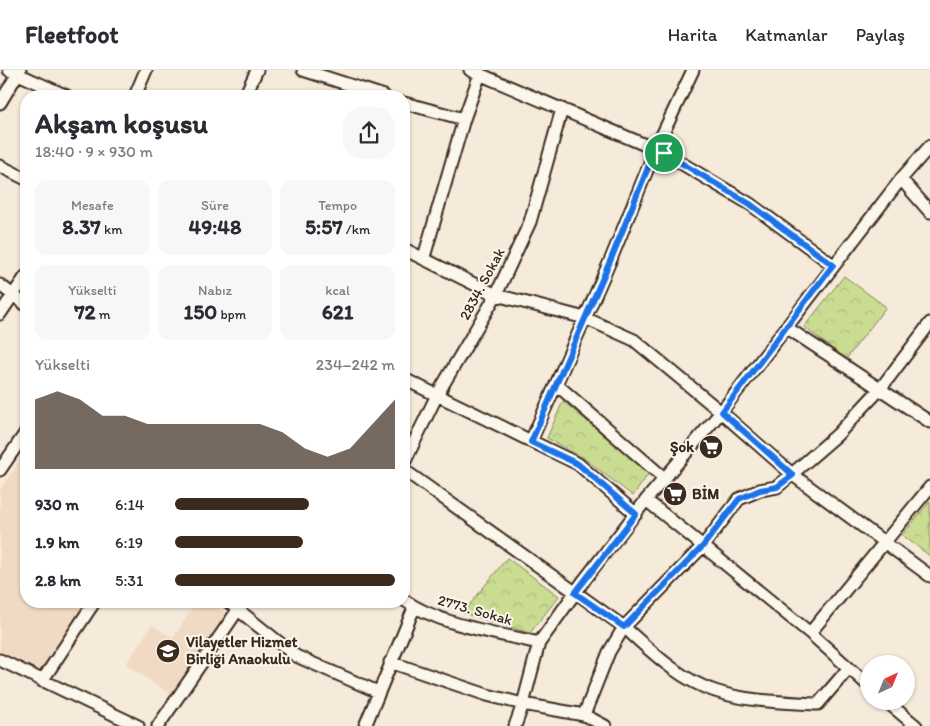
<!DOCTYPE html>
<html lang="tr">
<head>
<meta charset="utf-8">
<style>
	:root { --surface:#fff; --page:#f7f7f7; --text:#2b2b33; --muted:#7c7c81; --line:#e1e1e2; --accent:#3b2a1e }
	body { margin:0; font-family:Itim,sans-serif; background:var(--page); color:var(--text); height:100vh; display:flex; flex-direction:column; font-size:19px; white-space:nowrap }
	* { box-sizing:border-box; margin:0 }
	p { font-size:16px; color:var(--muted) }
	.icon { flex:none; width:28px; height:28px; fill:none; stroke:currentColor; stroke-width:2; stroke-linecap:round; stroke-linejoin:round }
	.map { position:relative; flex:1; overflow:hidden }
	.details { position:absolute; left:20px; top:20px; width:390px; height:518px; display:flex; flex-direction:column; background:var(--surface); border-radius:20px; box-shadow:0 1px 4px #0004 }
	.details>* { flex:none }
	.needle { width:32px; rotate:43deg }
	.tools { position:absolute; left:860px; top:585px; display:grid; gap:10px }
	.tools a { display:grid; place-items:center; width:55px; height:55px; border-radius:50%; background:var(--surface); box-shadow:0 1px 4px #0004; font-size:25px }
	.pin { position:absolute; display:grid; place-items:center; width:42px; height:42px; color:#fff; margin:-21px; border:2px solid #fff; border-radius:50%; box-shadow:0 1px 5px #0007 }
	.round { display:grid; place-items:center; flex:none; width:52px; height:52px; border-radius:20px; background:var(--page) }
	.head { display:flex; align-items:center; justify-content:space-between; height:85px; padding:0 15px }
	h1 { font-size:28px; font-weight:800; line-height:38px }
	.figures { display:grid; grid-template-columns:repeat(3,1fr); gap:8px; height:85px; padding:5px 15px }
	.figures div { display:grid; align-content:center; border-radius:12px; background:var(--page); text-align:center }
	.figures b { font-size:21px; font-weight:800 }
	.figures small { font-size:14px; font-weight:400 }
	.figures p { font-size:14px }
	.chart { height:140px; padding:10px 15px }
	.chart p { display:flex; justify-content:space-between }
	.chart svg { width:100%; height:90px; margin-top:5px; fill:var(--accent); opacity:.7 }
	ul { padding:0 15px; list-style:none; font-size:16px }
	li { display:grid; grid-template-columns:80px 60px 1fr; align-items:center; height:38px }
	li i { height:12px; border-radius:6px; background:var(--accent) }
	header { display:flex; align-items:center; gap:30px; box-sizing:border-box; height:70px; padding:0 25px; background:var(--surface); border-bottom:1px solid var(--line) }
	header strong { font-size:24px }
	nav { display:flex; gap:28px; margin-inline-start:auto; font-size:18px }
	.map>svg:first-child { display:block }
</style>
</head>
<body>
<header>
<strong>Fleetfoot</strong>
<nav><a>Harita</a><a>Katmanlar</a><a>Paylaş</a></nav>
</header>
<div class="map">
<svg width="930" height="656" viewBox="0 0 930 656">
	<defs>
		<pattern id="park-crowns" width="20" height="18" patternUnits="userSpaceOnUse" patternTransform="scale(1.25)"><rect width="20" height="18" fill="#cadc91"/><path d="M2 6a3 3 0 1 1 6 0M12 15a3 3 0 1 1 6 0" fill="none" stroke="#aebd7d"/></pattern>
	</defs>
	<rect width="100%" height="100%" fill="#f6eada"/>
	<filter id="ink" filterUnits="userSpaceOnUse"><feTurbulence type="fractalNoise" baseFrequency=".02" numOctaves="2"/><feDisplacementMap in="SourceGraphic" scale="10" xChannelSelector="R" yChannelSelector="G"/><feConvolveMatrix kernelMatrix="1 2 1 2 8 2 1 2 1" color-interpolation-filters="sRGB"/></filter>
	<g filter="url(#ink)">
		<path fill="#f0dac4" d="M 26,381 L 26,531 L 87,531 L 43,599 L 37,600 L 0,581 L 0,420 Z
			M 197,531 L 208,531 L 227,544 L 171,625 L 126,594 L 152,555 L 173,568 Z"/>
		<path fill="url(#park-crowns)" stroke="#828358" d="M 844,206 L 886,237 L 846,289 L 804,257 Z
			M 563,331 L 649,403 L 633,426 L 585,389 L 547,368 Z
			M 930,431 L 930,486 L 902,465 Z
			M 507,488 L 559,526 L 530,563 L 463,543 Z"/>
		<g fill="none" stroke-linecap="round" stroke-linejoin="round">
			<g stroke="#3b2a1e" stroke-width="15">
				<path id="minor" d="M 9,0 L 67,26
					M 303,0 L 384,26
					M 470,0 L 664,83 L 750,134 L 833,195
					M 135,26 L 146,0
					M 245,26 L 257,0
					M 0,33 L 20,0
					M 404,33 L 464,49
					M 0,96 L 26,109
					M 901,109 L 930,142
					M 404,179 L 496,225 L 585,248 L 634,270 L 721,342 L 793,405 L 930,506
					M 424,187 L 464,49 L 480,4
					M 0,215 L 26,235
					M 0,244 L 26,206
					M 786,257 L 930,352
					M 404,309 L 578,394 L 636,444
					M 556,314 L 665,409
					M 531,371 L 611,189 L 656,78 L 693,0
					M 404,393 L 437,325 L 496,225 L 530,152 L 562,39
					M 0,400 L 26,362
					M 404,400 L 624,557 L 609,582 L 584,645 L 523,634 L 539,573 L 585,509 L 646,430 L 721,342 L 901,109 L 930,76
					M 646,430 L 703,476 L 739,429 L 760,420 L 777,417 L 837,365 L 881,318 L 930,253
					M 404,530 C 439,555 497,563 539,573
					M 227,531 L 296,586 L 378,622
					M 810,563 L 930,417
					M 0,590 L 138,656
					M 390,592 L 487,625 L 523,634 L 515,656
					M 848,599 L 818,634 C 784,632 748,632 715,621 C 680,610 651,581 624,557 L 703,476 L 810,563 L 869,616
					M 42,611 L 95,531
					M 886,631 L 916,656
					M 584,645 L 605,656
					M 158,656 L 244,531
					M 365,656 L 414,538"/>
			</g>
			<use href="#minor" stroke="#fbf7ec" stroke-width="11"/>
		</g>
	</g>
	<g fill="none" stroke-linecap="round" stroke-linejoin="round" filter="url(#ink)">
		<g stroke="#fff" stroke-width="10">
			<path id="route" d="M 656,78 L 750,134 L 833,195 L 722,342 L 793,405 L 777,417 L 760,420 L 739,429 L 703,476 L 624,557 L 575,523 L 636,444 L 578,394 L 531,372 L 611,189 Z"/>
		</g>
		<use href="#route" stroke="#1a73e8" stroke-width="6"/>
	</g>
	<defs>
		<g id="supermarket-disc" transform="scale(1.25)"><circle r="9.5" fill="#3b2a1e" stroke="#fbf7ec"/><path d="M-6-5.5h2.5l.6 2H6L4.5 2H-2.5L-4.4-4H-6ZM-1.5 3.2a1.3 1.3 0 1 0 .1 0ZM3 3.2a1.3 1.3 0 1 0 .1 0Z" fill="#fff"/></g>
		<g id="school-disc" transform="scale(1.25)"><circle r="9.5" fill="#3b2a1e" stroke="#fbf7ec"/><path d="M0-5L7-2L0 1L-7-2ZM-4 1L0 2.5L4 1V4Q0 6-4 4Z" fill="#fff"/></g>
	</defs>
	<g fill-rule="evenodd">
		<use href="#supermarket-disc" x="711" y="377"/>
		<use href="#supermarket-disc" x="675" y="424"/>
		<use href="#school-disc" x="168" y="581"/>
	</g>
	<g text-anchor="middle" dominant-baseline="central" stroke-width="4" stroke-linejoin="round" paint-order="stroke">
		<g font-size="15" fill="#3b2a1e" stroke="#fbf7ec">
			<text transform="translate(482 214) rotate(-62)">2834. Sokak</text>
			<text transform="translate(475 540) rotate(16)">2773. Sokak</text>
		</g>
		<g font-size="15" font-weight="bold" fill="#3b2a1e" stroke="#fbf7ec" text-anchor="start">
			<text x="694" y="377" text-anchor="end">Şok</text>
			<text x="692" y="424">BİM</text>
			<text x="186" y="572">Vilayetler Hizmet<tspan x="186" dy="17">Birliği Anaokulu</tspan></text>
		</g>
	</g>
</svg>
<div class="tools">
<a><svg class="needle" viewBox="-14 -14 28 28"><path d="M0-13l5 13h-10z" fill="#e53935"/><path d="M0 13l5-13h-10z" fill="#7c7c81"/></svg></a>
</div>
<div class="pin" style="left:664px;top:83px;background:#1e9e55"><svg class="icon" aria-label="arrive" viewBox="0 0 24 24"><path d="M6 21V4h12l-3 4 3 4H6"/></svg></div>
<section class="details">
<div class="head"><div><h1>Akşam koşusu</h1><p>18:40 · 9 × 930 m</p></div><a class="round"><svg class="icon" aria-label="share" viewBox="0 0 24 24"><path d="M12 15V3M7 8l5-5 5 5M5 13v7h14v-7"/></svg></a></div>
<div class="figures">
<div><p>Mesafe</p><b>8.37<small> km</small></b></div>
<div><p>Süre</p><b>49:48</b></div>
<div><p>Tempo</p><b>5:57<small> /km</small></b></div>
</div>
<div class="figures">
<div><p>Yükselti</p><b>72<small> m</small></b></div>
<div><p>Nabız</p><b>150<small> bpm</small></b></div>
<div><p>kcal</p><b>621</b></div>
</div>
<div class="chart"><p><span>Yükselti</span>234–242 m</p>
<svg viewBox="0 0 160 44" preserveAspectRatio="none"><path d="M0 44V10L10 6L20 10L30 18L40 18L50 22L60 22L70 22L80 22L90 22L100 22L110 26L120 34L130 38L140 34L150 22L160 10V44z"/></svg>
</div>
<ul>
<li><b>930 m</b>6:14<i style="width:61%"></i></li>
<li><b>1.9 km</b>6:19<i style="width:58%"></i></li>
<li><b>2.8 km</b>5:31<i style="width:100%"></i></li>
</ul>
</section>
</div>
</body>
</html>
